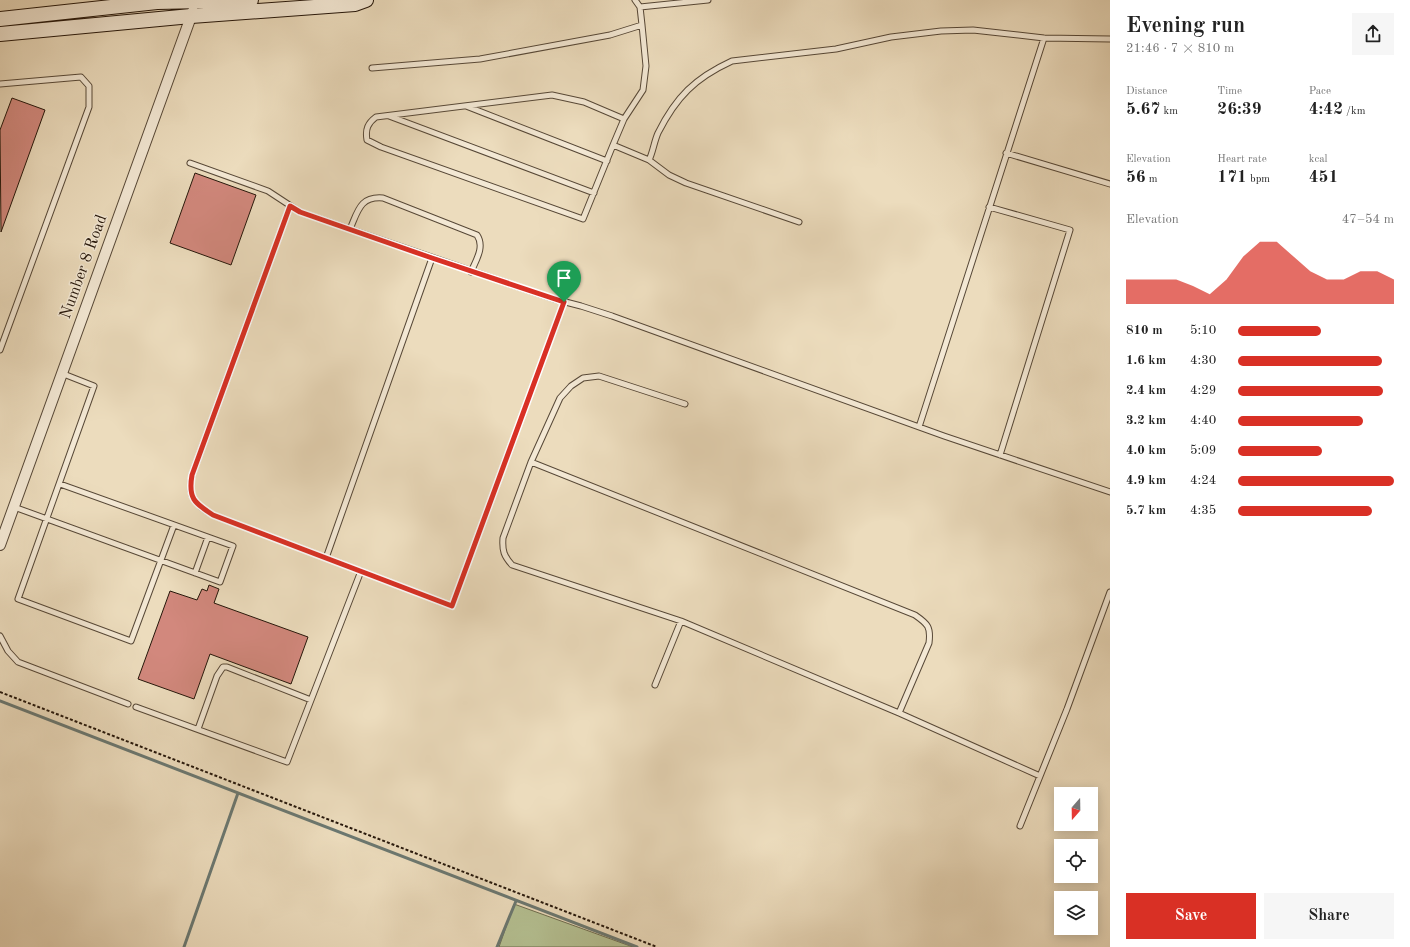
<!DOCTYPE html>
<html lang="en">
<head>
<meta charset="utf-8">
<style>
	:root { --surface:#fff; --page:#f6f6f6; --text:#222; --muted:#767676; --accent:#d93025 }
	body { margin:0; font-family:"Old Standard TT",serif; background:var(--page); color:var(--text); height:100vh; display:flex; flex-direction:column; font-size:15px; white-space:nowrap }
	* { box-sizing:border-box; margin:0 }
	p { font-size:13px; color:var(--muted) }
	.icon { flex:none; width:22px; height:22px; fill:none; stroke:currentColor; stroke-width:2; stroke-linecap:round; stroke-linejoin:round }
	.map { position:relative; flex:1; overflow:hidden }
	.side { display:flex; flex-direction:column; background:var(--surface); width:300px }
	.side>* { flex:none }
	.needle { width:26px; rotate:200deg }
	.controls { position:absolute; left:1054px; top:787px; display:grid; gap:8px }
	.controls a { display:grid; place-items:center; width:44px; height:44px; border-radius:0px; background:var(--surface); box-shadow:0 2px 10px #0003; font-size:20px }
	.pin { position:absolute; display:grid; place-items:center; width:34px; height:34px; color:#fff; margin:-41px -17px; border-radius:50% 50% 50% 0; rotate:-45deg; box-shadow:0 0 4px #0007 }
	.pin .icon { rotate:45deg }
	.round { display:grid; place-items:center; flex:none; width:42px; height:42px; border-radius:0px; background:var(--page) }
	.summary { display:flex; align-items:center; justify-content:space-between; height:68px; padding:0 16px }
	h1 { font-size:22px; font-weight:700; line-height:30px }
	.figures { display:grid; grid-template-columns:repeat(3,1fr); gap:6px; height:68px; padding:4px 16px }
	.figures div { display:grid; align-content:center }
	.figures b { font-size:17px; font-weight:700 }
	.figures small { font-size:11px; font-weight:400 }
	.figures p { font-size:11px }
	.chart { height:112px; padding:8px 16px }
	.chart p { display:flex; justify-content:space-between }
	.chart svg { width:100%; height:72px; margin-top:4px; fill:var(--accent); opacity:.7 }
	.cta { display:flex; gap:8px; margin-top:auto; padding:8px 16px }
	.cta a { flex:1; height:46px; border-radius:0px; background:var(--accent); color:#fff; font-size:16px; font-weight:700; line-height:46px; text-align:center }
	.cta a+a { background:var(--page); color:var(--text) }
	ul { padding:0 16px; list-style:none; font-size:13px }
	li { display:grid; grid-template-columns:64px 48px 1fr; align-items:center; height:30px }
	li i { height:10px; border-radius:5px; background:var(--accent) }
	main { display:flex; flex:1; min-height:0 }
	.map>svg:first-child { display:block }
</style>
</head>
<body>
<main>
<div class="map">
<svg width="1110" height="947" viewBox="0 0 1110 947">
	<rect width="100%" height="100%" fill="#ecdcbd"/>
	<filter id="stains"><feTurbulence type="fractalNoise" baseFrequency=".005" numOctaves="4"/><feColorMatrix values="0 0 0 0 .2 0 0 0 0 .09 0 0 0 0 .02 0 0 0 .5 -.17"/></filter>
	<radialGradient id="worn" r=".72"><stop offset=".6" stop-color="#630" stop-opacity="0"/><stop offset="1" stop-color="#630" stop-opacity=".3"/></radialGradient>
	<path fill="#b5c193" stroke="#6d6c4e" d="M 514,904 L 633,947 L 499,947 Z"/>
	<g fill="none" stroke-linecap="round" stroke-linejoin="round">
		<path stroke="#6b7871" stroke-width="3" d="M 0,701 L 637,947
			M 184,947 L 238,793
			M 497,947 L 516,901"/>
	</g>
	<path fill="#d2887d" stroke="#25160a" d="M 12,98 L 45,110 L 1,232 L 0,130 Z
		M 195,173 L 256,195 L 231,265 L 170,243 Z
		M 209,585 L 219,589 L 214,603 L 308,637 L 291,684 L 210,654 L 194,699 L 138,679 L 170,591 L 197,600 L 202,589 L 207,591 Z"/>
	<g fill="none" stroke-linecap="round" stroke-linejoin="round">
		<g stroke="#574837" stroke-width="7">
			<path id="service" d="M 640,7 L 708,0
				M 372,68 L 480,59 L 610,35 L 642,25 L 640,7 L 635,0
				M 0,84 L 81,77 L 89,86 L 89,107 L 0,350
				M 466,106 L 607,161
				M 389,116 L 594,193
				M 624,119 L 643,90 L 646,66 L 642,25
				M 613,145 L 624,119 L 584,102 L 552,95 L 376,117 C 368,123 365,129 367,140 L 381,147 L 583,219 L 613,145 L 649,160 L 669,175 L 686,183 L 799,222
				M 1006,153 L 1110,184
				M 649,160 C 653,152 654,142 658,133 C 676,97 695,78 732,61 L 836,49 L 891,37 L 941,31 L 973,30 L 1044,38 L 1110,39
				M 190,163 L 268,191 L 300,212 L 554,299 L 581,306 L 612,316 L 944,436 L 1110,492
				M 290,206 L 192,475 C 188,498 194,504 213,515 L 452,606 L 564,302
				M 989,207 L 1070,230 L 1000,455
				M 350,229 C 358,211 360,196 383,198 L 477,235 C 485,247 476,260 471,272
				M 61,373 L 94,386 L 18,599 L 131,641 L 174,525
				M 919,427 L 1044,38
				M 531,462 L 560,398 L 571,386 L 583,378 L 599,376 L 685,404
				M 14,507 L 220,582 L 233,546 L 60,484
				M 326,558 L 432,258
				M 195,573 L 208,537
				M 0,636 L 8,651 L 18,662 L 128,704
				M 655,685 L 681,621
				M 136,707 L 287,762 L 361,571
				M 899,713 L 929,643 C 931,627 928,624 915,615 L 531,462 L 503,538 C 502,551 504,556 512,565 L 681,621 L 899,713 L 1040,776
				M 198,729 L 217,676 L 223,667 L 227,667 L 311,700
				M 1020,826 L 1067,709 L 1110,592"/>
		</g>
		<g stroke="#574837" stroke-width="12">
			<path id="minor" d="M 0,545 L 193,11"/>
		</g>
		<g stroke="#25160a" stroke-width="16">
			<path id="secondary" d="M 0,19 L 157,2 L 251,0
				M 0,34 L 191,16 L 355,4 L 366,0"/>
		</g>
		<path stroke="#25160a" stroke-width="2" stroke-dasharray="3 2" stroke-linecap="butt" d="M 0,692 L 657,947"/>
		<use href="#service" stroke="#f3e8d4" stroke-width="5"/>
		<use href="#minor" stroke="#f3e8d4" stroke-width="10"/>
		<use href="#secondary" stroke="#f3e8d4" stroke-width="14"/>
	</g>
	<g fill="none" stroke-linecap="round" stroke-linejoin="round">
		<g stroke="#fff" stroke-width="8">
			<path id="route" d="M 290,206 L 300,212 L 432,258 L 564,302 L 452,606 L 213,515 C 194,503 188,498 192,475 Z"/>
		</g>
		<use href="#route" stroke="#d93025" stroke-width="5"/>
	</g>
	<g text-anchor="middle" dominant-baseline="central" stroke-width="3" stroke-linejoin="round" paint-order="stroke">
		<g font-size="16" fill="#25160a" stroke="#f3e8d4">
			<text transform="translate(84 267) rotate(-70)">Number 8 Road</text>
		</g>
	</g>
	<rect width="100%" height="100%" filter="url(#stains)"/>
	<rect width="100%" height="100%" fill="url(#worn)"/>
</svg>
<div class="controls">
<a><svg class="needle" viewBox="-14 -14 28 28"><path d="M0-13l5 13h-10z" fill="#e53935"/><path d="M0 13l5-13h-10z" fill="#767676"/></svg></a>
<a><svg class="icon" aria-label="locate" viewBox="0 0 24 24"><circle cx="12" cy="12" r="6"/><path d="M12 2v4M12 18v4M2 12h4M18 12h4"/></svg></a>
<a><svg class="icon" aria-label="layers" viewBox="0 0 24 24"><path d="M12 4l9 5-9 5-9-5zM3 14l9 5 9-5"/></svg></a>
</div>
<div class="pin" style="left:564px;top:302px;background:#1e9e55"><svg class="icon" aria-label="arrive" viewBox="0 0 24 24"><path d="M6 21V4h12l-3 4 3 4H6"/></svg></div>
</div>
<section class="side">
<div class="summary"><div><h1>Evening run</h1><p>21:46 · 7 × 810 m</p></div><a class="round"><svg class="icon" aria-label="share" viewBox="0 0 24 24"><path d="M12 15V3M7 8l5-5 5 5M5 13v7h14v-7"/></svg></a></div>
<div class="figures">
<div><p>Distance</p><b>5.67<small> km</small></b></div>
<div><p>Time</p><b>26:39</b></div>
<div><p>Pace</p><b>4:42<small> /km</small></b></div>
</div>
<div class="figures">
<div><p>Elevation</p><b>56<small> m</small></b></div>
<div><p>Heart rate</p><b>171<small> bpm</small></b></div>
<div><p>kcal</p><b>451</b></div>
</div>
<div class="chart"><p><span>Elevation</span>47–54 m</p>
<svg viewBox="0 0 160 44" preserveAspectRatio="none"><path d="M0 44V29L10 29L20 29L30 29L40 33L50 38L60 29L70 15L80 6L90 6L100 15L110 24L120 29L130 29L140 24L150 24L160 29V44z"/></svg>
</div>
<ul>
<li><b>810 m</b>5:10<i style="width:53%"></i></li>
<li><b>1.6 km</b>4:30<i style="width:92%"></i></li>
<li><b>2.4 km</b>4:29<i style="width:93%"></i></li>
<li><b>3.2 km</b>4:40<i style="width:80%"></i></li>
<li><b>4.0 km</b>5:09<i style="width:54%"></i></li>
<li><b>4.9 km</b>4:24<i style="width:100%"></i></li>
<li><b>5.7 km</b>4:35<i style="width:86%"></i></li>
</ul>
<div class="cta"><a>Save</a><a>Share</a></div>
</section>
</main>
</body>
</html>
